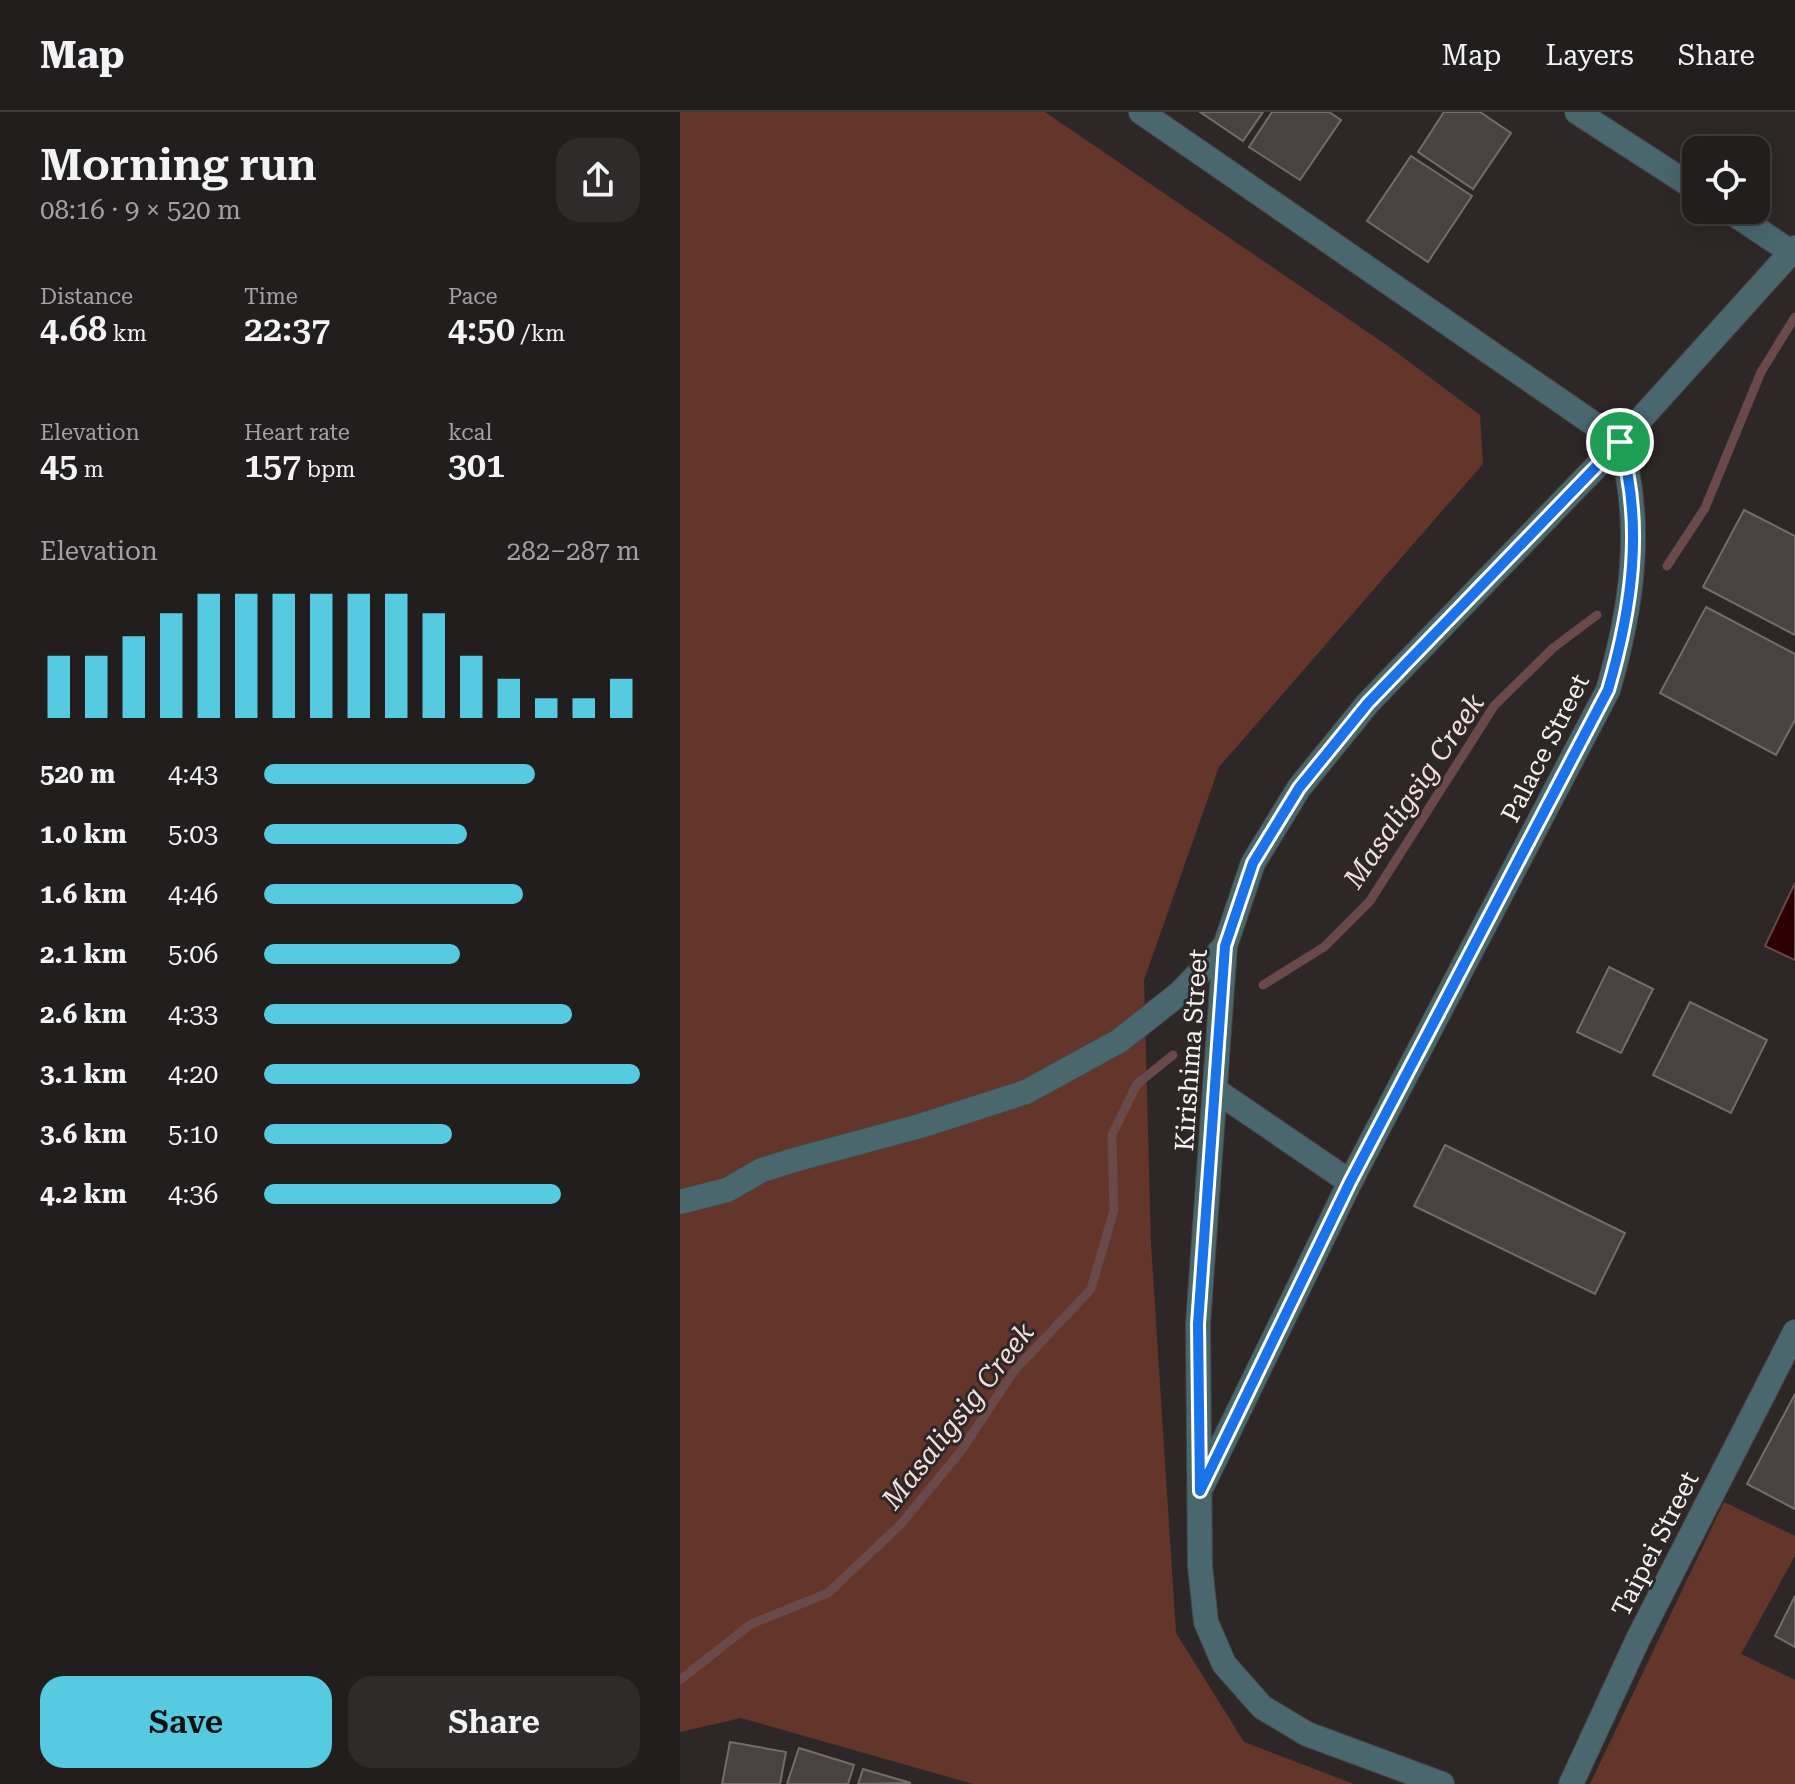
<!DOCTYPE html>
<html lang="en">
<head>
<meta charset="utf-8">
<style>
	:root { --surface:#221e1d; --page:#2e2b2a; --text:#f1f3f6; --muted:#a2a2a4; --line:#3f3c3b; --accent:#56cae0 }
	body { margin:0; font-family:"Roboto Serif",serif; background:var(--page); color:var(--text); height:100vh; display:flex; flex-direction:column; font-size:30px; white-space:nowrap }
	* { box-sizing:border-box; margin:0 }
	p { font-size:26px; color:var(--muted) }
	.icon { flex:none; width:44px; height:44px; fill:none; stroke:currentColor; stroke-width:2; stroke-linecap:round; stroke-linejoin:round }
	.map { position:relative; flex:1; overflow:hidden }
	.details { display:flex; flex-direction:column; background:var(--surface); width:680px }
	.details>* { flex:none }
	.tools { position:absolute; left:1002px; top:24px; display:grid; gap:16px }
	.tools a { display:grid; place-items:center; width:88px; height:88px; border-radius:16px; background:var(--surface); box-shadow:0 8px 32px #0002,0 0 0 2px var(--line); font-size:40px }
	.pin { position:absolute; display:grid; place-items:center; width:68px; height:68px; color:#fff; margin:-34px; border:4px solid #fff; border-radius:50%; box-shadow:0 2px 8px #0007 }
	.round { display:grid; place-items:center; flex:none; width:84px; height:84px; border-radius:24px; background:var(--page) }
	.headline { display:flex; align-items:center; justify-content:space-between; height:136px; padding:0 40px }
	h1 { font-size:44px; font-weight:600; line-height:60px }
	.stats { display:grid; grid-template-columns:repeat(3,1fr); gap:12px; height:136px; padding:8px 40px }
	.stats div { display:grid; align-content:center }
	.stats b { font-size:34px; font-weight:600 }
	.stats small { font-size:22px; font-weight:400 }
	.stats p { font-size:22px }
	.chart { height:224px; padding:16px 40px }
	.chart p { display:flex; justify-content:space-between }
	.chart svg { width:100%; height:144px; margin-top:8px; stroke:var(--accent); stroke-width:6 }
	.button { display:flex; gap:16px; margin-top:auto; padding:16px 40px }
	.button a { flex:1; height:92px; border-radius:24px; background:var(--accent); color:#111; font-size:32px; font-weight:600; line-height:92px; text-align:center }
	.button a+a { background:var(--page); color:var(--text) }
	ul { padding:0 40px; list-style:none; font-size:26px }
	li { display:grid; grid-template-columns:128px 96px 1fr; align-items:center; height:60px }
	li i { height:20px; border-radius:10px; background:var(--accent) }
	header { display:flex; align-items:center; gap:48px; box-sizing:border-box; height:112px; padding:0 40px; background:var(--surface); border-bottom:2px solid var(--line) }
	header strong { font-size:38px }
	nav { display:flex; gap:44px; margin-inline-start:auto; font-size:28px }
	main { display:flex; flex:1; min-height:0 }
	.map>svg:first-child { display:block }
</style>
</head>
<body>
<header>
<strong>Map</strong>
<nav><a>Map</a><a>Layers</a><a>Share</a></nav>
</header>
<main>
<section class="details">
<div class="headline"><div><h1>Morning run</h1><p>08:16 · 9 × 520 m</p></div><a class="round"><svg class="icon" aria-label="share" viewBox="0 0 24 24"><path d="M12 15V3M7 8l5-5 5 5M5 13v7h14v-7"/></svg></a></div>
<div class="stats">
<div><p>Distance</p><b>4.68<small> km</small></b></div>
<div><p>Time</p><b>22:37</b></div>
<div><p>Pace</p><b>4:50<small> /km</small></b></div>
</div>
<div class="stats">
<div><p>Elevation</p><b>45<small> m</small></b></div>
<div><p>Heart rate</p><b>157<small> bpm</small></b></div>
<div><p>kcal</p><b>301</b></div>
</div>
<div class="chart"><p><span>Elevation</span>282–287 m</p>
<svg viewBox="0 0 160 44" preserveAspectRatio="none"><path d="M5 44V25M15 44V25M25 44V19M35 44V12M45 44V6M55 44V6M65 44V6M75 44V6M85 44V6M95 44V6M105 44V12M115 44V25M125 44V32M135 44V38M145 44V38M155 44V32"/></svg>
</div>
<ul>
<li><b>520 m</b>4:43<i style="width:72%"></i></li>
<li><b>1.0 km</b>5:03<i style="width:54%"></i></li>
<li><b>1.6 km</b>4:46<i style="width:69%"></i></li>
<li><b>2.1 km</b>5:06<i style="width:52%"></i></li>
<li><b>2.6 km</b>4:33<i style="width:82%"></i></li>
<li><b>3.1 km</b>4:20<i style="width:100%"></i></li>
<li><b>3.6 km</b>5:10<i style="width:50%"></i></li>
<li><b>4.2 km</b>4:36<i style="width:79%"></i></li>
</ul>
<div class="button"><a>Save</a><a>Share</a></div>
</section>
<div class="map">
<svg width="1115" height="1672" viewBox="0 0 1115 1672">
	<rect width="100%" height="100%" fill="#2d2827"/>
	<path fill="#64352b" d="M 0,0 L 365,0 L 708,234 L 800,303 L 803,352 L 539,655 L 464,868 L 471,1132 L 496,1521 L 564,1630 L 674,1672 L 293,1672 L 61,1606 L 0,1620 Z
		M 1044,1390 L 1115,1424 L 1115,1444 L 1061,1542 L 1115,1568 L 1115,1672 L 910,1672 Z"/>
	<path fill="#2c0000" stroke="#694949" stroke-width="2" d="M 1115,771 L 1115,848 L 1085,834 Z"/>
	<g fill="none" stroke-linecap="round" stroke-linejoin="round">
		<path stroke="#694949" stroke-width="9" d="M 987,454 L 1025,396 L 1081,260 L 1115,205
			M 583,873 L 644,835 L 690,789 L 814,594 L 873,536 L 917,503
			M 0,1568 L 71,1512 L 148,1481 L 220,1413 L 281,1339 L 334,1259 L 411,1177 L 434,1098 L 432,1023 L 457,972 L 493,943"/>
	</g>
	<path fill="#484241" stroke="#726c6a" stroke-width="2" d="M 520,0 L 583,0 L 563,29 Z
		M 592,0 L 649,0 L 661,8 L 620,68 L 569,35 Z
		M 764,0 L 800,0 L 831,21 L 793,77 L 738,40 Z
		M 731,44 L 792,84 L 748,150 L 687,109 Z
		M 1064,398 L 1115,424 L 1115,523 L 1023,475 Z
		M 1026,495 L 1115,542 L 1115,608 L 1096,643 L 980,581 Z
		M 929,855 L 973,877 L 941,941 L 897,920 Z
		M 1010,890 L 1087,928 L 1051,1001 L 973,963 Z
		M 765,1033 L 945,1121 L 915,1182 L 734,1094 Z
		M 1115,1282 L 1115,1397 L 1067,1372 Z
		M 1115,1484 L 1115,1535 L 1095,1524 Z
		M 50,1630 L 106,1640 L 100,1672 L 42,1672 Z
		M 119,1636 L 174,1653 L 168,1672 L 107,1672 Z
		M 183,1657 L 231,1671 L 178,1672 Z"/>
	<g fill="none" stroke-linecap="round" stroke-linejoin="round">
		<g stroke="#494443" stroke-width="26">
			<path id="minor" d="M 461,0 L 940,330 C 964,413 952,496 928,578 L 670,1070 L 523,1372
				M 897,0 L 1016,77
				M 1048,98 L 1111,140
				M 535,978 L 670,1070
				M 0,1090 L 47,1078 L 82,1058 L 114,1048 L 240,1014 L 346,980 L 439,929 L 500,881 L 545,834
				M 762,1672 L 627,1622 L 582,1595 L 544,1552 L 526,1510 L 520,1454 L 518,1212 L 545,834 L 573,751 L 619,676 L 688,591 L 940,330 L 1115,136
				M 891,1672 L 959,1525 L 1115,1220"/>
		</g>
		<use href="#minor" stroke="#49676d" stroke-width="24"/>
	</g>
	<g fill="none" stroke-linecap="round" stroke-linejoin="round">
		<g stroke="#fff" stroke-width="16">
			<path id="route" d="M 940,330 C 964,413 952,496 928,578 L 670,1070 L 520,1379 L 518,1212 L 545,834 L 573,751 L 619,676 L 688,591 Z"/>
		</g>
		<use href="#route" stroke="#1a73e8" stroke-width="10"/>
	</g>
	<g text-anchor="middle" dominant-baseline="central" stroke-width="6" stroke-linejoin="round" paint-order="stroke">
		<g font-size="26" fill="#f6f3f2" stroke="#2d2827">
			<text transform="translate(865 636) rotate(-63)">Palace Street</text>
			<text transform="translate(511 938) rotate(-86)">Kirishima Street</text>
			<text transform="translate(975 1432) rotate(-63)">Taipei Street</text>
		</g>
		<g font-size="28" font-style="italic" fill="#f2dfda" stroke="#2d2827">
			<text transform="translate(734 679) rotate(-56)">Masaligsig Creek</text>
			<text transform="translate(278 1304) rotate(-52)">Masaligsig Creek</text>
		</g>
	</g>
</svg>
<div class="tools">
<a><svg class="icon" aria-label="locate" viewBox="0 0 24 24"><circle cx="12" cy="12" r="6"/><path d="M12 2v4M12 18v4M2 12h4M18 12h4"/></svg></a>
</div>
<div class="pin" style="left:940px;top:330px;background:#1e9e55"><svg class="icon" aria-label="arrive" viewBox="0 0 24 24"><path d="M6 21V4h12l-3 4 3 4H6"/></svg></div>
</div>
</main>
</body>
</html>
